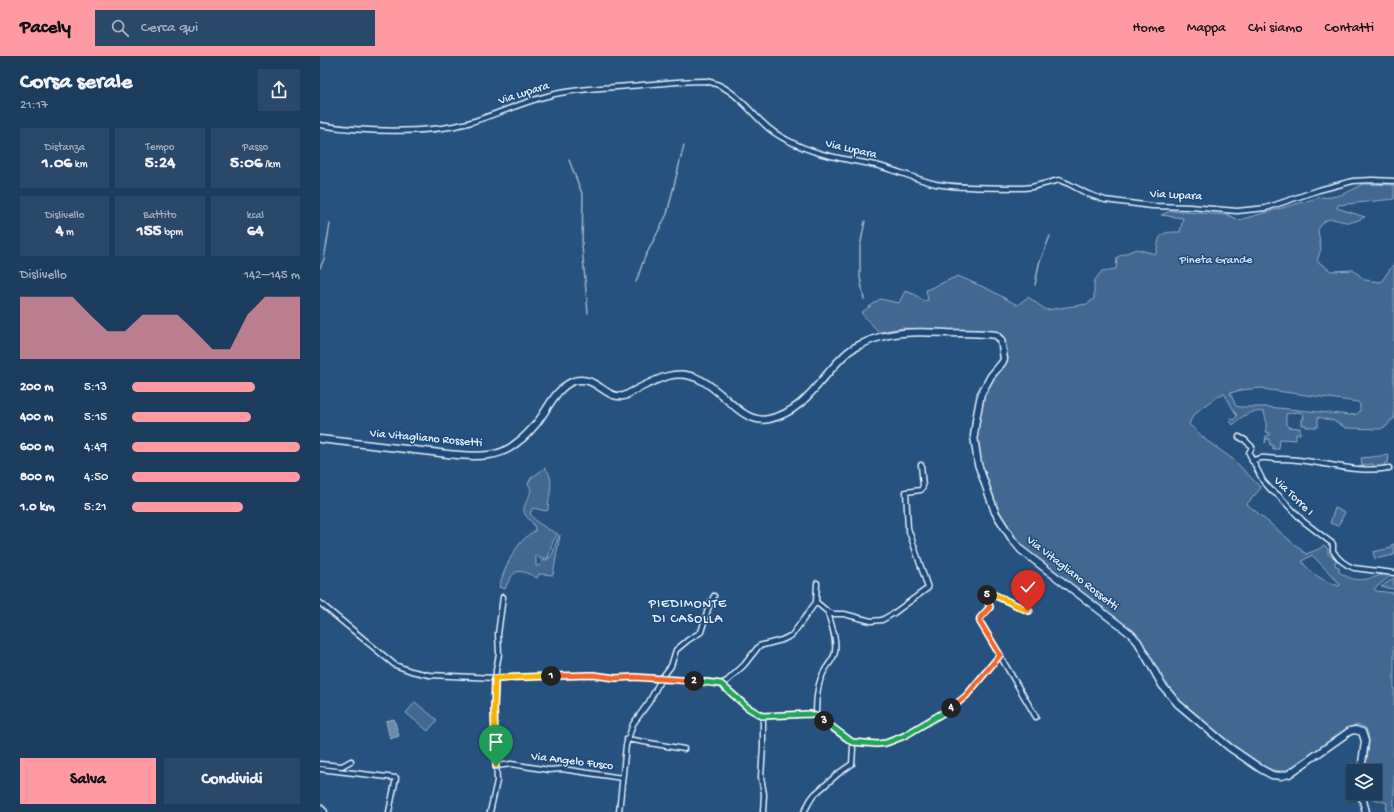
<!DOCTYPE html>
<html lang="it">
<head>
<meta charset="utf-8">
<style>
	:root { --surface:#1d3d5f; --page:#2a4868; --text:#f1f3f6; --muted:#a0aebd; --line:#3b5674; --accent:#ff9aa2 }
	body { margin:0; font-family:"Gochi Hand",sans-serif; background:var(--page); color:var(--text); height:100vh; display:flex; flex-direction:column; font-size:15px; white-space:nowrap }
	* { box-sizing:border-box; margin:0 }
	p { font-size:13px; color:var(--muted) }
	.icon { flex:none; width:22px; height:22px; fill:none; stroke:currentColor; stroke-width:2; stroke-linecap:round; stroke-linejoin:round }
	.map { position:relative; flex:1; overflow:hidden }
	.side { display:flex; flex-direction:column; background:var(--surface); width:320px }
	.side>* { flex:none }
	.fabs { position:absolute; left:1026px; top:708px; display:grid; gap:8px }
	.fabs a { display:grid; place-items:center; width:36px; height:36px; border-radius:0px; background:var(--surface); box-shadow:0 1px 3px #0004,0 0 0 1px var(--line); font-size:20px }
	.pin { position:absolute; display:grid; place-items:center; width:34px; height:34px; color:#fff; margin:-41px -17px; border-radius:50% 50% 50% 0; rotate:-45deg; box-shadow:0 0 4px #0007 }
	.pin .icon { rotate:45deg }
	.km { position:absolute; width:20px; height:20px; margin:-10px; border-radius:50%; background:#222; color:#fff; font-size:11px; line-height:20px; text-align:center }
	.round { display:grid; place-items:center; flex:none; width:42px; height:42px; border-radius:0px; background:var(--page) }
	.headline { display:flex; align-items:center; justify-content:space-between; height:68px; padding:0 20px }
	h1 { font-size:22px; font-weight:700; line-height:30px }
	.metrics { display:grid; grid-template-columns:repeat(3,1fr); gap:6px; height:68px; padding:4px 20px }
	.metrics div { display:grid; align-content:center; border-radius:0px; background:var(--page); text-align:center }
	.metrics b { font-size:17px; font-weight:700 }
	.metrics small { font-size:11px; font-weight:400 }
	.metrics p { font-size:11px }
	.chart { height:112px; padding:8px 20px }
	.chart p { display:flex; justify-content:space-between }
	.chart svg { width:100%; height:72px; margin-top:4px; fill:var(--accent); opacity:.7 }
	.cta { display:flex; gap:8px; margin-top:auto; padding:8px 20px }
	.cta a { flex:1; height:46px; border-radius:0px; background:var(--accent); color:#111; font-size:16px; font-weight:700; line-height:46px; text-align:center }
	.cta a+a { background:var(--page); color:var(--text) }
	ul { padding:0 20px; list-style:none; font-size:13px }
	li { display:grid; grid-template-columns:64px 48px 1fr; align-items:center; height:30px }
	li i { height:10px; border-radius:5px; background:var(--accent) }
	header { display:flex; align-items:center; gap:24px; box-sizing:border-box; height:56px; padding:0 20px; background:var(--accent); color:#111 }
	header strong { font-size:19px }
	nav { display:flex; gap:22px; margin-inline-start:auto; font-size:14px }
	.search { width:280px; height:36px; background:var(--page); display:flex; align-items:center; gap:10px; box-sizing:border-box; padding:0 14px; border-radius:0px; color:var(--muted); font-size:15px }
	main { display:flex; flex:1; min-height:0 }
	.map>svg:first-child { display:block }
</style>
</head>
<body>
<header>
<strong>Pacely</strong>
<div class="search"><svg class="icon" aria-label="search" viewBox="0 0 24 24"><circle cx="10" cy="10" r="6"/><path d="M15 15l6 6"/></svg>Cerca qui</div>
<nav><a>Home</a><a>Mappa</a><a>Chi siamo</a><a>Contatti</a></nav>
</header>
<main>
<section class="side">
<div class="headline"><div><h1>Corsa serale</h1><p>21:17</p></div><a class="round"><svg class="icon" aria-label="share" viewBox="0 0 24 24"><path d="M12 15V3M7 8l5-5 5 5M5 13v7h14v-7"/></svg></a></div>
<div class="metrics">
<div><p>Distanza</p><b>1.06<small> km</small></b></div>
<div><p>Tempo</p><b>5:24</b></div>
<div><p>Passo</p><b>5:06<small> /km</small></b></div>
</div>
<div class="metrics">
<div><p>Dislivello</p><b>4<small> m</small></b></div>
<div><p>Battito</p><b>155<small> bpm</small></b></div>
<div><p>kcal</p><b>64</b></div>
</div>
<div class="chart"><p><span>Dislivello</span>142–145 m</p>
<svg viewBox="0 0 160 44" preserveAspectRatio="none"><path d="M0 44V6L10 6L20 6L30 6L40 17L50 27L60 27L70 17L80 17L90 17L100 27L110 38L120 38L130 17L140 6L150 6L160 6V44z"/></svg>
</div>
<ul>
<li><b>200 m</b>5:13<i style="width:73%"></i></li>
<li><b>400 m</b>5:15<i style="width:71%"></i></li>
<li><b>600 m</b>4:49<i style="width:100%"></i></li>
<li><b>800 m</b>4:50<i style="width:100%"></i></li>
<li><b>1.0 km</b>5:21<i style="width:66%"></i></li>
</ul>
<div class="cta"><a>Salva</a><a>Condividi</a></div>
</section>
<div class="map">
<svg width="1074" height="756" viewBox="0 0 1074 756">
	<rect width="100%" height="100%" fill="#27517f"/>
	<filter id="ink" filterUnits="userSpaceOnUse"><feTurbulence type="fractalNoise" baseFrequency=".025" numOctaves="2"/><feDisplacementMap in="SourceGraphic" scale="8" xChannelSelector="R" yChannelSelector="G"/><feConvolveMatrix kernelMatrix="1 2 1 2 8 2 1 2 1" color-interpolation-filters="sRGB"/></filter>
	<g filter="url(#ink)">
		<path fill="#436891" stroke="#96acc4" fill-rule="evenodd" d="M 1042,128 L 1074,129 L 1074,143 L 1018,149 L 1017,152 L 1045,161 C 1041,163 1036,165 1032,166 C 1017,168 1009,154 998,174 L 1001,193 L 997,205 L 1011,215 L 1033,214 L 1045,224 L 1061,226 L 1073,209 L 1074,208 L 1074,363 L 1071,364 L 1067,370 L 1060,373 L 1026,372 L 1014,365 L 998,361 L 998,371 L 986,371 L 986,369 L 982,369 L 982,363 L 984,363 L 983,357 L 977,356 L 966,358 L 966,368 L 968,371 L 980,372 L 980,378 L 976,378 L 976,384 L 960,383 L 959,393 L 953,393 L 953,389 L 950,389 L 949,383 L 946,383 L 945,387 L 946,380 L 950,379 L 950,377 L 946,376 L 946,364 L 944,356 C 930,354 922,360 913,369 L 909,364 L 911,362 L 913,364 L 917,360 L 916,358 L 904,337 C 892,344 873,355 869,368 L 886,384 L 914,404 L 941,432 L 927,448 L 986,498 L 999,493 L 1004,489 L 1008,493 L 1008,498 L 1017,503 L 1015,506 L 1015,509 L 1019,512 L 1019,516 C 1034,526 1042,525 1058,520 C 1063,519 1068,517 1073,518 L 1054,533 L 1056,535 L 1074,537 L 1074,756 L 1066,756 L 1067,747 L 1044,740 L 1044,737 L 1055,737 L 1055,715 L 1044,715 C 1047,702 1052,685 1046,672 L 1038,669 L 1033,670 L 970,713 L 960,715 L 952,714 L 939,708 L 890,672 L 866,651 L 843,626 L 815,578 L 719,506 L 706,496 L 695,483 L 680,458 L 661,406 L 657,381 L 662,342 L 669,329 L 683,310 L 688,302 L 683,280 L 679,277 L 583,272 L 559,276 L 541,257 L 560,243 L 579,247 L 585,235 L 594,238 L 604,245 L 608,244 L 606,234 L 638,220 L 670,234 L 697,249 L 708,241 L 726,254 L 767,248 L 774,243 L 774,225 L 782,215 L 796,213 L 797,201 L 816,193 L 836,198 C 840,178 838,176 860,176 L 863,162 L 841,159 L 850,155 L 908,159 L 919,164 L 1001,141 C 1015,143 1030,136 1042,128 ZM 941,332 L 949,334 L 1038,346 L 1040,349 L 1040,355 L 1037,358 L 1030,359 L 948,351 L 920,351 L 916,350 L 910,337 L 921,334 ZM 992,499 L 1020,528 L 1019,530 C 1007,527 989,517 982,505 Z
			M 1069,399 L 1068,407 L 1065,407 L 1063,412 L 1054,412 L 1053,408 L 1042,409 L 1041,402 Z
			M 225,412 C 236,423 228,441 228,454 L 226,455 L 213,452 L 210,457 C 214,466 229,474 238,478 L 233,485 L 228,502 L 220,503 L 218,499 L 216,500 L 216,510 L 219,510 L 222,505 C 237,503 232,489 240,479 L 233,519 L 219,518 L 217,522 C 198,512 194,512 185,533 L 179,531 C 184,513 197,483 215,475 C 216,466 205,463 204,455 C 203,445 216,437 208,428 L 211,422 Z
			M 1015,452 L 1025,456 L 1018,470 L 1010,467 Z
			M 1074,488 L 1074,499 L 1055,503 L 1053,496 L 1071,492 L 1071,489 Z
			M 1074,522 L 1074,533 L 1061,531 Z
			M 95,646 L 117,664 L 108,675 L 86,657 Z"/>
		<path fill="#6b8aaa" stroke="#9db3c9" d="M 74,663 L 79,680 L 70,683 L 66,665 Z"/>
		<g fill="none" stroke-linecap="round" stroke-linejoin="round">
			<path stroke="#9db3c9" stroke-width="1.5" d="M 249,104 L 263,140 L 262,190 L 268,257
				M 0,212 L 4,203 L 10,168
				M 316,226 L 324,203 L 347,158 L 364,89
				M 715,229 L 719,208 L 730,180
				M 544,243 L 540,221 L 540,191 L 545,165"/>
			<path stroke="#446991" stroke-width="4" stroke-dasharray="4 2" stroke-linecap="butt" d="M 1069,412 L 1074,412"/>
			<g stroke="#e8f1f8" stroke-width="7">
				<path id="street" d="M 0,69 C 41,76 107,78 148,67 C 179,58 208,43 240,37 C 263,32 286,32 309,30 C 334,28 360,25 385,25 C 411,29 425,50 443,67 C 450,74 459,80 467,84 C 494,99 525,103 555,109 C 576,114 595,123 616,128 C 643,133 676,131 704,132 L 712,131 L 739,124 L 749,128 L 768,138 L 785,144 L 832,150 L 870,151 L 917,155 L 946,152 L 999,134 L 1033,125 L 1052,124 L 1074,125
					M 919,381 L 925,384 L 932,391 L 929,397 L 943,425 L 952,435 L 958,439 L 983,465 L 1013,488 L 1013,495 C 1018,503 1025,509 1034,512 L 1074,517
					M 932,405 C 936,403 942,401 947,402 C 950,402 953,403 956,403 C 995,401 1029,419 1069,412
					M 496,546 L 508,556 L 514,558 L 524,558 L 551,565 L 562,564 L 574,557 L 608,532 L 588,472 L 586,436 L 601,434 L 603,430 L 601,409
					M 496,546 L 497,527
					M 0,547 L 75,609 L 91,615 L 109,619 L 175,622 L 273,619 L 296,622 L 315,621 L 390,626 L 401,628 L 427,651 L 443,660
					M 710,555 L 670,538 L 666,540 L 670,551 L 659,564 L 716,661
					M 401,628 L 407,625 L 424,609 L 439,590 L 462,584 L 472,579 L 496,546
					M 443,660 L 490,658 L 496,660 L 532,686 L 533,692 L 532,708 L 519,717 L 495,738 L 491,743 L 484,756
					M 443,660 L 443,691 L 441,721 L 444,738 L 443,756
					M 496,660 C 496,649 497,630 502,620 C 505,611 514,604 515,596 C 517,582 511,569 508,556
					M 307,683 L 364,693
					M 532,686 L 557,688 L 566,687 L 584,680 L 606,667 L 635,650 L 646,640 L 680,599
					M 0,708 L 22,710 L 31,705
					M 177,710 L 191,708 L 229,714 L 242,713 L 302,722
					M 0,713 L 76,722 L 69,756
					M 170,756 L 177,725 L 174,654 L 176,614 L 179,598 L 178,578 L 183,541
					M 299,756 L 306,689 L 313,668 L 329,646 L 341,623 L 351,610 L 356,594 L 368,584 L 381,576 L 389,550 L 394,540"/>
			</g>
			<g stroke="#e8f1f8" stroke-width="9">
				<path id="secondary" d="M 0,383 C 34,387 68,391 103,395 C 124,397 147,402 169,399 C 180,398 191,392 199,385 C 205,381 211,374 216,368 C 227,355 236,331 254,325 C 277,319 284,343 304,340 C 318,333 333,324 348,320 C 395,308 413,371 449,363 C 487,355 501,319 528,296 C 533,292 539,289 544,287 C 571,274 599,276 627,277 C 644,277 660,277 676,279 L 681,284 L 684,303 L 682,307 L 671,320 L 661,338 L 656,364 L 654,380 L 658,408 L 675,456 L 692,483 L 701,494 L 811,578 L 818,586 L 842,629 L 858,648 L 909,691 L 941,713 L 952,719 L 961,720 L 969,718 L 1030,675 L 1035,674 L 1042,676 L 1045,685 L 1041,715
					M 1041,737 L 1046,756
					M 0,752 L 4,756"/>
			</g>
			<use href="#street" stroke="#1f4a7a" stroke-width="4"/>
			<use href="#secondary" stroke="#1f4a7a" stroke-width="6"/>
		</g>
	</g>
	<g fill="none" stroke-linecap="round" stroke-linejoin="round" filter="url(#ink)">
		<g stroke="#fff" stroke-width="8">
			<path id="split-1" d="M 176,710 L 174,654 L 175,622 L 231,620"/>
		</g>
		<g stroke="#fff" stroke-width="8">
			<path id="split-2" d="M 231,620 L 273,619 L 296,622 L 314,621 L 374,625"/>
		</g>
		<g stroke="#fff" stroke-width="8">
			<path id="split-3" d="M 374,625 L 401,628 L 427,651 L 442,660 L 490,658 L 496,660 L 504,665"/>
		</g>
		<g stroke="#fff" stroke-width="8">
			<path id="split-4" d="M 504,665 L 532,686 L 557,688 L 566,687 L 584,680 L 631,652"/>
		</g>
		<g stroke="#fff" stroke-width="8">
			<path id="split-5" d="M 631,652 L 646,640 L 680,599 L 660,566 L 660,562 L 670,551 L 666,542 L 667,539"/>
		</g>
		<g stroke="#fff" stroke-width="8">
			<path id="split-6" d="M 667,539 L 673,538 L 708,555"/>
		</g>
		<use href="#split-1" stroke="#f5b400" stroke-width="5"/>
		<use href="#split-2" stroke="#f0652b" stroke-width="5"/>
		<use href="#split-3" stroke="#22a559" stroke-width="5"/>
		<use href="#split-4" stroke="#22a559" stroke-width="5"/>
		<use href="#split-5" stroke="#f0652b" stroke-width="5"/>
		<use href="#split-6" stroke="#f5b400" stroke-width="5"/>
	</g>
	<g text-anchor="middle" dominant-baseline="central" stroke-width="3" stroke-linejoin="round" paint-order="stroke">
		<g font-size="12" fill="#e8f1f8" stroke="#1f4a7a">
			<text transform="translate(204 38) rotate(-18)">Via Lupara</text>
			<text transform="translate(531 94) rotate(13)">Via Lupara</text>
			<text transform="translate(856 140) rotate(3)">Via Lupara</text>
			<text transform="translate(106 383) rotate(5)">Via Vitagliano Rossetti</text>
			<text transform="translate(973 441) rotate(44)">Via Torre I</text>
			<text transform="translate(752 518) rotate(38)">Via Vitagliano Rossetti</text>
			<text transform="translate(252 706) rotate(7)">Via Angelo Fusco</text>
		</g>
		<g font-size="12" fill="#d8e3ee" stroke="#1f4a7a">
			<text x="896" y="205">Pineta Grande</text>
		</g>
		<g font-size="13" letter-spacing="1" fill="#e8f1f8" stroke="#1f4a7a">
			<text x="368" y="548">PIEDIMONTE<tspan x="368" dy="15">DI CASOLLA</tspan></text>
		</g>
	</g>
</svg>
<div class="fabs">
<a><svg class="icon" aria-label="layers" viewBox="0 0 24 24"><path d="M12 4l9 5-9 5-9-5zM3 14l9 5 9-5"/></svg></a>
</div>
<div class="pin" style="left:176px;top:710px;background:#1e9e55"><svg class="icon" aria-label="arrive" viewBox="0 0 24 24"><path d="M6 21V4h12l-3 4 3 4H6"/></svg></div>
<div class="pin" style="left:708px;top:555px;background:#d93025"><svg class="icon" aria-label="check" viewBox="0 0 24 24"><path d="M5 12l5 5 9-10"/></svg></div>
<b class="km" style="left:231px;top:620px">1</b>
<b class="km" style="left:374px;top:625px">2</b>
<b class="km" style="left:504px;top:665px">3</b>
<b class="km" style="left:631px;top:652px">4</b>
<b class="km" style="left:667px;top:539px">5</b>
</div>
</main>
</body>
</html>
